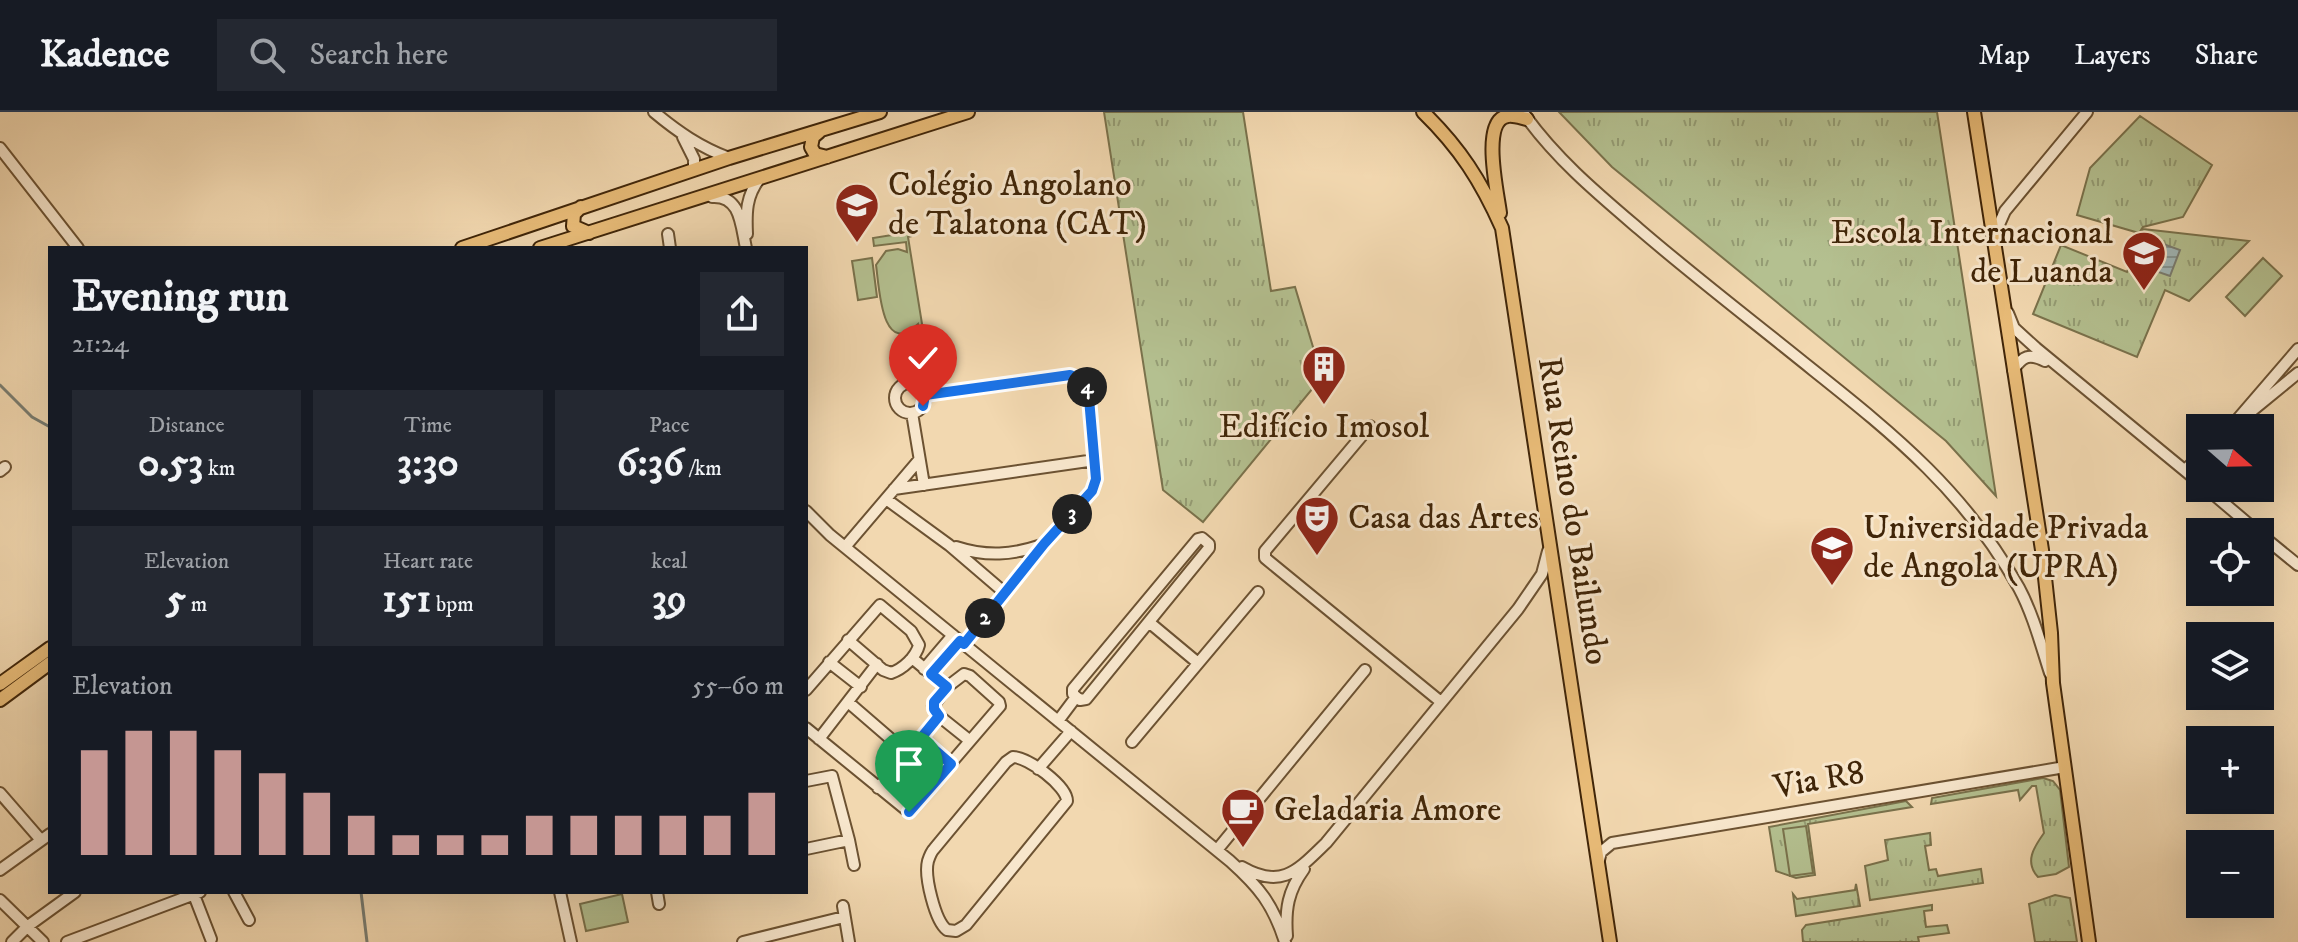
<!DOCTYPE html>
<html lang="en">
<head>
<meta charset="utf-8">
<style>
	:root { --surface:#171b24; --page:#242831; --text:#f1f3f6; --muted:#9ea1a6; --line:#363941; --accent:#c59692 }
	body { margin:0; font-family:"IM FELL DW Pica",serif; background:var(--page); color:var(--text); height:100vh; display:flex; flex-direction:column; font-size:30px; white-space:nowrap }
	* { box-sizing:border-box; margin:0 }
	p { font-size:26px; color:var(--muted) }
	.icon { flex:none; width:44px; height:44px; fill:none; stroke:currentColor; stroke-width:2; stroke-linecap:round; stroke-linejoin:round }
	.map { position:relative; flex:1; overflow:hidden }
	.details { position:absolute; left:48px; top:134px; width:760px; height:648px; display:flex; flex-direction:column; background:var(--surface); border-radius:0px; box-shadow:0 8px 32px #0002 }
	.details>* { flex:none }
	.needle { width:52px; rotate:110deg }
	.fabs { position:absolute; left:2186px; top:302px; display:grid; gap:16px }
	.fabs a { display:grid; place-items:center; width:88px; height:88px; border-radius:0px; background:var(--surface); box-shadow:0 8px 32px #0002; font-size:40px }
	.pin { position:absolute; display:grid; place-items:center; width:68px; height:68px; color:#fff; margin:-82px -34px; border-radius:50% 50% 50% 0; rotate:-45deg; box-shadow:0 0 8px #0007 }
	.pin .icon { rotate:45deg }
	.km { position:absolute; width:40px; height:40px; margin:-20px; border-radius:50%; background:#222; color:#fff; font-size:22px; line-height:40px; text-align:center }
	.round { display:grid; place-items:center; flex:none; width:84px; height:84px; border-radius:0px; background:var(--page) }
	.head { display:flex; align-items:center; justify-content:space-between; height:136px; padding:0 24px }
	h1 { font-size:44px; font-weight:700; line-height:60px }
	.stats { display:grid; grid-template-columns:repeat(3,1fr); gap:12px; height:136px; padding:8px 24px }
	.stats div { display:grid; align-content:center; border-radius:0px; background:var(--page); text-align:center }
	.stats b { font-size:40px; font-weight:700 }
	.stats small { font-size:22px; font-weight:400 }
	.stats p { font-size:22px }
	.chart { height:224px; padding:16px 24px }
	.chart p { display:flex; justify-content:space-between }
	.chart svg { width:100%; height:144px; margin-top:8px; stroke:var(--accent); stroke-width:6 }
	header { display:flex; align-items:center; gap:48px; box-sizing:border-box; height:112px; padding:0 40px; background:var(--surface); border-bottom:2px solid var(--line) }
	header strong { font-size:38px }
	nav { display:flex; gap:44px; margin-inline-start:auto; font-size:28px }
	.search { width:560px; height:72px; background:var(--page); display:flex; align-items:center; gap:20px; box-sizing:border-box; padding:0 28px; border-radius:0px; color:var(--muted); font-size:30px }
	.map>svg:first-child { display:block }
</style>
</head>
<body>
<header>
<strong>Kadence</strong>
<div class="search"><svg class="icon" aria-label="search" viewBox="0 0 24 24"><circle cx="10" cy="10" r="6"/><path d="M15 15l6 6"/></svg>Search here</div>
<nav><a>Map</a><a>Layers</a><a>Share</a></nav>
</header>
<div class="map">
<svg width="2298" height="830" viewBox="0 0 2298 830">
	<defs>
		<pattern id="grass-tufts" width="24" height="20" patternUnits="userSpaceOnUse" patternTransform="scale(2)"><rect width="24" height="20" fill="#b4c090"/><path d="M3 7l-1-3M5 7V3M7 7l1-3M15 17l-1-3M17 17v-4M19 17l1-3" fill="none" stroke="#949c74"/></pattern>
		<pattern id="water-rules" width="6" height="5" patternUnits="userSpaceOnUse" patternTransform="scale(2)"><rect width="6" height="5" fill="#a0b7b7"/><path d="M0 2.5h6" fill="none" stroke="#849593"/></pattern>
	</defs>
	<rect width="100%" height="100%" fill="#f2d8b0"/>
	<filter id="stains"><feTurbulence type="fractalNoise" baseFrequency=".0025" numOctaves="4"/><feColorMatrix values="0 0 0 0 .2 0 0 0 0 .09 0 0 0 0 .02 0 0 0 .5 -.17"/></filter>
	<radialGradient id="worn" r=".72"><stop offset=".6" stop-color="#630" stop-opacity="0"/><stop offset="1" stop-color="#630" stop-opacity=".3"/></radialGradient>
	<path fill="url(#grass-tufts)" stroke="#7a724c" stroke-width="2" d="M 1104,0 L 1243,0 L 1271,179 L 1295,175 L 1322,265 L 1203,410 L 1163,378 Z
		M 1559,0 L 1937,0 L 1996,384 L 1946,329 L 1612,55 Z
		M 2140,4 L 2212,53 L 2183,105 L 2143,115 L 2139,121 L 2077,103 L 2090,56 Z
		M 2143,117 L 2249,129 L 2189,189 L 2165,178 L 2137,245 L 2033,202 L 2061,133 L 2127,160 Z
		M 2043,666 L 2053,669 L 2060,678 L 2069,755 L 2056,762 L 2038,765 C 2024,750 2034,735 2044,721 L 2036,674 L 2032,674 L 2020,688 L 2018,678 L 1931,692 L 1932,686 Z
		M 1906,689 L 1912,695 L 1808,712 L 1815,763 L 1796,766 L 1776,759 L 1769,715 Z
		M 1930,721 L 1931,733 L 1925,734 L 1929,758 L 1936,757 L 1938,764 L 1981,757 L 1983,771 L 1870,788 L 1865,754 L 1888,748 L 1885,728 Z
		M 1856,772 L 1860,794 L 1796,804 L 1793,782 L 1797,787 L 1855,778 Z
		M 2055,783 L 2070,786 L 2077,830 L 2035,830 L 2029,792 Z
		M 1932,793 L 1932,798 L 1924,799 L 1926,815 L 1947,813 L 1949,821 L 1918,825 L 1919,830 L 1803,830 L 1802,818 L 1806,813 Z"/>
	<path fill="#b4c090" stroke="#7a724c" stroke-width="2" d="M 911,120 L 912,124 L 908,125 L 923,218 L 919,219 L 918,212 C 881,248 879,172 876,153 L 886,139 L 898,137 L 907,140 L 906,130 L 874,134 L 873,126 Z
		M 872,146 L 877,185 L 858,188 L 852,149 Z
		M 2263,146 L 2282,164 L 2245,204 L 2226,185 Z
		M 1806,714 L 1813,761 L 1790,764 L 1783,717 Z
		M 622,782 L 628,810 L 586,819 L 580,792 Z"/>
	<path fill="url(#water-rules)" stroke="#7a7d71" stroke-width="2" d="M 2147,126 L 2180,138 L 2170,164 L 2138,153 Z"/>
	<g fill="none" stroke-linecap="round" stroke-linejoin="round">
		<path stroke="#7a7d71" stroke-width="3" d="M 0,273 L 32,305 L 50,315
			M 361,780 L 367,830"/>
		<g stroke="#6c5232" stroke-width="14">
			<path id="minor" d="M 654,0 C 678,20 700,35 729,46
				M 1524,2 C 1556,47 1598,82 1639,117 C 1696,166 1755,211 1813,258 C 1896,324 1966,381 2019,476 C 2033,502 2041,533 2050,561
				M 683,25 L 694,47 L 694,58
				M 0,36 L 78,136
				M 712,85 C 741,83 741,114 746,136
				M 668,122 L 670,136
				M 747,122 C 746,100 746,84 760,66
				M 1994,124 L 2005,99 L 2087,0
				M 2008,201 L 2014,216 L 2036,236 L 2200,371
				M 2013,258 C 2023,244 2029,241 2045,249
				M895 286a15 15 0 1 1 30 0a15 15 0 1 1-30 0Z
				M 925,283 L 1070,263 L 1081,267 L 1088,275 L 1096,367 L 1092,379 L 1044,432 L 964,532
				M 912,301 L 924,373
				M 2248,302 L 2298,261
				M 1370,314 L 1265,439 L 1265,446 L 1441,590
				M 2230,316 L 2298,237
				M 2185,358 L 2200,344
				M 0,359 L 5,355
				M 2206,376 L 2258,420
				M 894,377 L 1095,348
				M 886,387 L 949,433 L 1005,481
				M 806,399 L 830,423 L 1230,749 C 1259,775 1273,792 1285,830
				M 2260,422 L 2298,453
				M 1202,426 L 1209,432 L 1209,436 L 1086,587 L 1080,588 L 1073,582 L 1073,577 L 1198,427 Z
				M 845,435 L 919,348
				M 956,435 C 987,445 1012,443 1042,433
				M 1150,511 L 1198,551
				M 912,546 L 947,575
				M 829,550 L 861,575
				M 924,557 L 953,523
				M 931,562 L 960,529
				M 806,578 L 880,493 L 911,519 L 919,533 C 916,545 903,557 891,561 L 883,558 L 848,528
				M 848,590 L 907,641
				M 1058,609 L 1076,585
				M 806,616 L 909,700 L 1000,594 L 999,590 L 970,564 L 964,562 L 947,575 L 933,594 L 939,604 L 969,628
				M 921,626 L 951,652
				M 819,627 L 877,552
				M 1132,630 L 1258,480
				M 1013,645 C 1028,645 1067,674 1067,689 L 966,813 L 956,819 L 947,818 C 935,809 924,764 928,749 C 929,746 932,739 934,737 L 1006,650 Z
				M 1038,657 L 1071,619
				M 806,669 L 832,664 L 849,728
				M 878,676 L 939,604
				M 0,681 L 40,727
				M 806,737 L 849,728 L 854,753
				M 1217,738 L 1365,558
				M 1599,748 L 1601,740 L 1612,731 L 2065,655
				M 1242,755 C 1282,778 1298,758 1326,731 L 1518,497 L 1542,462 L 1548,439
				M 0,758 L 50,722
				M 234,780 L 249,808
				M 560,780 L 571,830
				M 657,780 L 659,792
				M 194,783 L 211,827
				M 0,788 L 43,830
				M 843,794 L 849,830
				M 1287,824 C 1285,797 1288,779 1304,757
				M 12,830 L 28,814 L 75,780
				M 67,830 L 200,780
				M 743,830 L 844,805"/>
		</g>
		<g stroke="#402508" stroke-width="16">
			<path id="major" d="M 1423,0 C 1460,36 1481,69 1502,116 L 1610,830
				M 1974,0 L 2042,438 L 2051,521 L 2053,571 L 2089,830
				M 819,20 L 813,25 L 811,35 L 815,42 L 827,45
				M 581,95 L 574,102 L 573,114 L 589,121
				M 1500,101 C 1498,83 1480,7 1508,4 C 1513,3 1522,6 1527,7
				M 462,136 L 729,46 L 880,0
				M 540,136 L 968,0
				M 0,572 L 50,536
				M 0,588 L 50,551"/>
		</g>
		<use href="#minor" stroke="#f7e6cc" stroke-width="10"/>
		<use href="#major" stroke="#e9bc78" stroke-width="12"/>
	</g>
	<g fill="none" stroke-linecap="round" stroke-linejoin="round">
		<g stroke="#fff" stroke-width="16">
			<path id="route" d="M 909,700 L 951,652 L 921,626 L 939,604 L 934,597 L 934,590 L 947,575 L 931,562 L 960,529 L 964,532 L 1044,432 L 1092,379 L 1096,367 L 1088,275 L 1081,267 L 1070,263 L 925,283 L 923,294"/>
		</g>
		<use href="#route" stroke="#1a73e8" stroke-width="10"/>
	</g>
	<defs>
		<g id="university-pin" transform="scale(2.3)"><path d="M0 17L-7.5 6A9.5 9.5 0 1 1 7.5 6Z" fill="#8f2418" stroke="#f7e6cc"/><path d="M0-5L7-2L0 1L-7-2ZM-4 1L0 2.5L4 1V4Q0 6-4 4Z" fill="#fff"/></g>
		<g id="school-pin" transform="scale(2.3)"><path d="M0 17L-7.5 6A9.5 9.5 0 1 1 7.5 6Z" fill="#8f2418" stroke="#f7e6cc"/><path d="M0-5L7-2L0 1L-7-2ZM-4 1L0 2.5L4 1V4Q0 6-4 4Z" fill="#fff"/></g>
		<g id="building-pin" transform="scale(2.3)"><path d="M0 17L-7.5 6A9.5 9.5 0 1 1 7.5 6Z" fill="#8f2418" stroke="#f7e6cc"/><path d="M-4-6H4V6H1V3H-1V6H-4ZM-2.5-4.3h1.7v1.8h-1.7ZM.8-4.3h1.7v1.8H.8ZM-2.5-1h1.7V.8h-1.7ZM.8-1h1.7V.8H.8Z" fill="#fff"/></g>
		<g id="theatre-pin" transform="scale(2.3)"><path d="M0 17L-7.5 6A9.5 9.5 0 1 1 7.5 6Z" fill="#8f2418" stroke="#f7e6cc"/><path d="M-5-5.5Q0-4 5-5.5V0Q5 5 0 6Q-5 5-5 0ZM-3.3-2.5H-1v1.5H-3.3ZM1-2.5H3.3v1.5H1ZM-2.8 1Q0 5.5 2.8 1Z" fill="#fff"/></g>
		<g id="cafe-pin" transform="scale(2.3)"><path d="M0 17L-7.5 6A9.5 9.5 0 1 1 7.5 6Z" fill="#8f2418" stroke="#f7e6cc"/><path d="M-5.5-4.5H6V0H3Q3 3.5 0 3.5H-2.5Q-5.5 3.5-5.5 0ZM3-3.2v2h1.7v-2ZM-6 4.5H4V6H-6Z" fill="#fff"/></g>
	</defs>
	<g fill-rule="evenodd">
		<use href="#university-pin" x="857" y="93"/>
		<use href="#school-pin" x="2144" y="141"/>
		<use href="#building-pin" x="1324" y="255"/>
		<use href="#theatre-pin" x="1317" y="406"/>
		<use href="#university-pin" x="1832" y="436"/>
		<use href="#cafe-pin" x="1243" y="698"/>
	</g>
	<g text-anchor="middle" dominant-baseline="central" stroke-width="6" stroke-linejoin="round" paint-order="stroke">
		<g font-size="34" fill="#402508" stroke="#f7e6cc" text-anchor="start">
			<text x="888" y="73">Colégio Angolano<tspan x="888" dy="39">de Talatona (CAT)</tspan></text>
			<text x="2113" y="121" text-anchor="end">Escola Internacional<tspan x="2113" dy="39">de Luanda</tspan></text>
			<text x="1324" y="315" text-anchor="middle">Edifício Imosol</text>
			<text x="1348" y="406">Casa das Artes</text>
			<text x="1863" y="416">Universidade Privada<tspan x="1863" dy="39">de Angola (UPRA)</tspan></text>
			<text x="1274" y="698">Geladaria Amore</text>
		</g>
		<g font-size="34" fill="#402508" stroke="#f7e6cc">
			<text transform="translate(1573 399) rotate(81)">Rua Reino do Bailundo</text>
			<text transform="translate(1819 668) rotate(-10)">Via R8</text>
		</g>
	</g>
	<rect width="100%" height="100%" filter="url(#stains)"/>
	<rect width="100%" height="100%" fill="url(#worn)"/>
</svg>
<div class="fabs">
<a><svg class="needle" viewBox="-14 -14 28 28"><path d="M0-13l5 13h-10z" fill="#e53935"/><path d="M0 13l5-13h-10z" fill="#9ea1a6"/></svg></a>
<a><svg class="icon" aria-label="locate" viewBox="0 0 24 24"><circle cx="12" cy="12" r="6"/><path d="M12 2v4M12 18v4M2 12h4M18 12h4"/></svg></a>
<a><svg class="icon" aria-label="layers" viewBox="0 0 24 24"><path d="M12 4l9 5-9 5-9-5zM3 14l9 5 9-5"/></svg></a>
<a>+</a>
<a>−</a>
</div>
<div class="pin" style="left:909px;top:700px;background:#1e9e55"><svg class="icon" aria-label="arrive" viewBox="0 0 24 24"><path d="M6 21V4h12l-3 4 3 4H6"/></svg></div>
<div class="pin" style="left:923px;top:294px;background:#d93025"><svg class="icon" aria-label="check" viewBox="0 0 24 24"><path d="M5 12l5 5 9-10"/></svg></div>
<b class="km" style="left:985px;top:506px">2</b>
<b class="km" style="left:1072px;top:402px">3</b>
<b class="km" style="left:1087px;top:275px">4</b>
<section class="details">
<div class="head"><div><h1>Evening run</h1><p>21:24</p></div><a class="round"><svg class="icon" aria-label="share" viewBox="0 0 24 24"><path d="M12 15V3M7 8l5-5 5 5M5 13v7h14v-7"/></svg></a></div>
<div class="stats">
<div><p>Distance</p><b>0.53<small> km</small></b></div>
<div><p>Time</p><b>3:30</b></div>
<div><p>Pace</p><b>6:36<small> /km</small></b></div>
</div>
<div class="stats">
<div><p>Elevation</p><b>5<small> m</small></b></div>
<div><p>Heart rate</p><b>151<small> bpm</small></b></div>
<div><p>kcal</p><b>39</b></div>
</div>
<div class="chart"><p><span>Elevation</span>55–60 m</p>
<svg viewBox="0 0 160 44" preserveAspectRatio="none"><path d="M5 44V12M15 44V6M25 44V6M35 44V12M45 44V19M55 44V25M65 44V32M75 44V38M85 44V38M95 44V38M105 44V32M115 44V32M125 44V32M135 44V32M145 44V32M155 44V25"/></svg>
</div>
</section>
</div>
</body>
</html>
